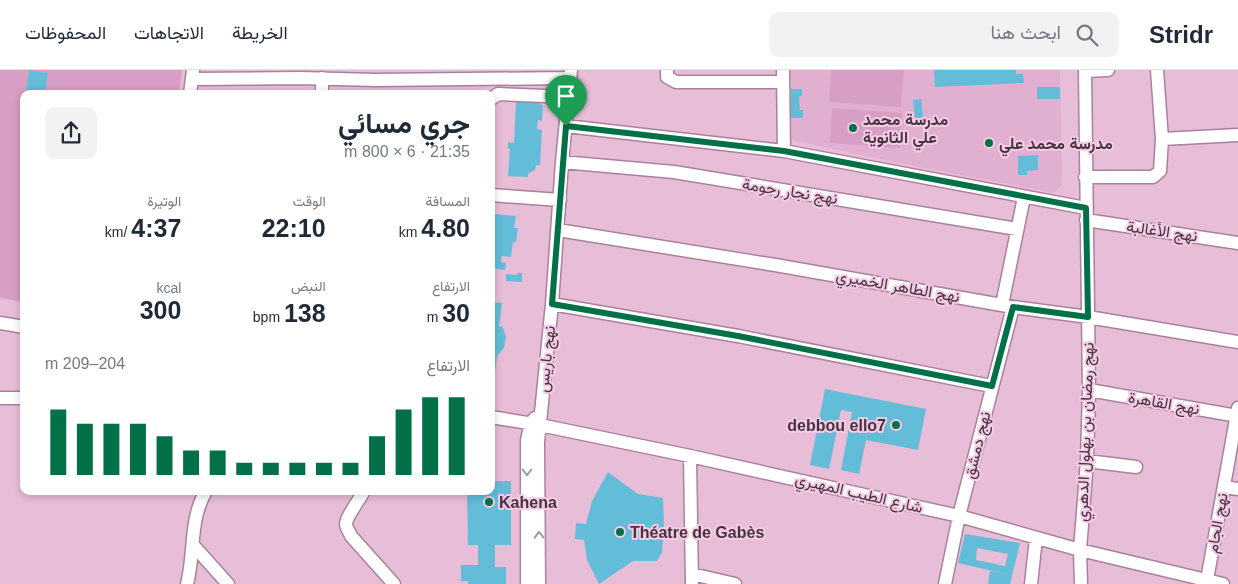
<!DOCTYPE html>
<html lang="ar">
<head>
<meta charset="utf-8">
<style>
	:root { --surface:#fff; --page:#f2f2f3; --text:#1f2937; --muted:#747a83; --line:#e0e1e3; --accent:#037048 }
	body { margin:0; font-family:Helvetica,Vazirmatn,sans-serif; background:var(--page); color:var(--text); direction:rtl; height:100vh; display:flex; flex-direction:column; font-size:19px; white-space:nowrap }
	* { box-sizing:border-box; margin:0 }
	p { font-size:16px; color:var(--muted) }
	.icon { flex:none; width:28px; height:28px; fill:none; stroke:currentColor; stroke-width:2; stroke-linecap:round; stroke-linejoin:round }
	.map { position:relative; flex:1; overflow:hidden; direction:ltr }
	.sheet { position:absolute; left:20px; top:20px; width:475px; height:405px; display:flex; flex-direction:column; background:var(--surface); border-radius:10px; box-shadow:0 2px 8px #0003; direction:rtl }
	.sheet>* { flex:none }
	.pin { position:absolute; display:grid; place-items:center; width:42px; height:42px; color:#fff; margin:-51px -21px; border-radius:50% 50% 50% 0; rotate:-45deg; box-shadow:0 0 5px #0007 }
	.pin .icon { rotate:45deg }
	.round { display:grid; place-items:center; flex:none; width:52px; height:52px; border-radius:10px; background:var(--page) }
	.head { display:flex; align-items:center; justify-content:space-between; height:85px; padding:0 25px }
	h1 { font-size:28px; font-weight:700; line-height:38px }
	.stats { display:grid; grid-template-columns:repeat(3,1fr); gap:8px; height:85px; padding:5px 25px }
	.stats div { display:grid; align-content:center }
	.stats b { font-size:25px; font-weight:700 }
	.stats small { font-size:14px; font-weight:400 }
	.stats p { font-size:14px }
	.chart { height:140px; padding:10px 25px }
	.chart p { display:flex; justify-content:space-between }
	.chart svg { width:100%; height:90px; margin-top:5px; stroke:var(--accent); stroke-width:6 }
	header { display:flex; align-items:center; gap:30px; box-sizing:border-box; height:70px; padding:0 25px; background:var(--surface); border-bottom:1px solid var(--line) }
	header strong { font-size:24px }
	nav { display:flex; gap:28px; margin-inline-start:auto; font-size:18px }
	.search { width:350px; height:45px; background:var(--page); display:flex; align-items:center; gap:12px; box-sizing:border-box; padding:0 18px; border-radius:10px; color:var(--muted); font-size:19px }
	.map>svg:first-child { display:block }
</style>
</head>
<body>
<header>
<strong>Stridr</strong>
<div class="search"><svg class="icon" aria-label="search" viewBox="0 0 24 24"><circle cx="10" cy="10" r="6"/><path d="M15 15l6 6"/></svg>ابحث هنا</div>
<nav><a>الخريطة</a><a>الاتجاهات</a><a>المحفوظات</a></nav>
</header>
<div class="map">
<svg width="1238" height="514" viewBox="0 0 1238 514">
	<rect width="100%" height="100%" fill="#e8bdd8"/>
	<path fill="#e1b0d0" d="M 791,0 L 1060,0 L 1062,115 L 1054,123 L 918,97 L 795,71 L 792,68 Z"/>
	<path fill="#d79fc3" d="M 0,0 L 182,0 L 179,24 L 24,24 L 24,232 L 0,228 Z
		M 831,0 L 904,0 L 901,37 L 829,32 Z
		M 832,38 L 902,43 L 900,78 L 830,73 Z"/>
	<path fill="#63bdd8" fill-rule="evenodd" d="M 29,0 L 48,3 L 45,24 L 26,24 Z
		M 934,0 L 1016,0 L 1016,4 L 1023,4 L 1024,13 L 935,17 Z
		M 1037,17 L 1060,17 L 1060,29 L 1037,29 Z
		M 791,19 L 802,19 L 802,26 L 799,26 L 800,40 L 803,40 L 803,48 L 791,48 Z
		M 921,29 L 923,48 L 915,48 L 913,30 Z
		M 526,30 L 536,31 L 543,36 L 542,51 L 538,50 L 537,59 L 542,60 L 540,95 L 536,95 L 535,100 L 528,104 L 528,107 L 508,106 L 510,79 L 508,79 L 508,72 L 514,73 L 516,32 L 526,32 Z
		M 23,52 L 24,52 L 24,75 L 20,74 Z
		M 1038,85 L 1038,100 L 1027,101 L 1027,105 L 1018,105 L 1018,86 Z
		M 495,144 L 516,146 L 514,158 L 518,158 L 516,172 L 513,172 L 511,187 L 502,186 L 501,192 L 506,193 L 505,200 L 491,198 L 491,158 L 494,158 Z
		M 517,203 L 522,203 L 522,212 L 506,211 L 506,204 L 517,205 Z
		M 492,232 L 502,233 L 499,257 L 502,256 L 503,258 L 506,267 L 504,278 L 497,286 L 495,303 L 491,302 Z
		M 825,319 L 926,339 L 918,380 L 866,370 L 859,404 L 841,400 L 852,342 L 841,340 L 829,399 L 810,395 Z
		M 608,402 L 638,424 L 663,428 L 664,457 L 662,482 L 657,491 L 633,491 L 599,514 L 587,490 L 584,470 L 575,469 L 576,453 L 586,454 L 592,431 Z
		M 491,411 L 511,411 L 511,475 L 495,475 L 495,497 L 506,497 L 506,514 L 468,514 L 468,511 L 461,511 L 461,495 L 478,495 L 478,475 L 468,475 L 467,421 L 491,421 Z
		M 965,464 L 1020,473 L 1010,514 L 988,514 L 990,501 L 1006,504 L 958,493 ZM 977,478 L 1008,484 L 1005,496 L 976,490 Z"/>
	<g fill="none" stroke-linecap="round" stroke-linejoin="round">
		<g stroke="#a9819b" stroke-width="15">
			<path id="minor" d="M 667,0 L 667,7 L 676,12 L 783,12
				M 783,0 L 784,81
				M 1085,1 L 1108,0
				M 192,9 L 300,8 L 376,10 L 570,8
				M 190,24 L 193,0
				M 322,24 L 322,8
				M 491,29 L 498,24 L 569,27
				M 566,56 L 784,81 L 1086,138
				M 1162,69 L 1238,65
				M 562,92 L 674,102 L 1017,159
				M 1085,107 L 1153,107 L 1160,101 L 1162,69 L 1157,0
				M 491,125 L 560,130
				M 1086,150 L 1238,173
				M 558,160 L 781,196 L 1013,237 L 1088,247 L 1238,272
				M 552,234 L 738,266 L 991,316
				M 1002,235 L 1024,127
				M 0,253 L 24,257
				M 1089,320 L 1238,346
				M 0,328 L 24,328
				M 491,347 L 540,355 L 690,386 L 959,446 L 1080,480 L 1223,514
				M 690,386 L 692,514
				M 1087,391 L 1136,397
				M 1224,417 L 1238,419
				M 364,421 C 360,429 346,447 346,454 C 346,458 350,463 351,466 L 394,514
				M 193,475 L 228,514
				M 692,504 L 735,514
				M 1207,510 L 1238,338
				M 187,514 C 195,484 189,449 206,421
				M 527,514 L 527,370 L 531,353 L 535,348
				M 539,514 L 538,372 L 552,234 L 562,92 L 571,0
				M 945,514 L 959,446 L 1013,237
				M 1031,514 L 1036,468
				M 1081,514 L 1080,480 L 1087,391 L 1089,320 L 1085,0"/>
		</g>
		<use href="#minor" stroke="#fff" stroke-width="12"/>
	</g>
	<defs><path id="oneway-chevron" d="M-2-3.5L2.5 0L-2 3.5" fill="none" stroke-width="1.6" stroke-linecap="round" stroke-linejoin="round" transform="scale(1.25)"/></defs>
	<g stroke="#a29a9f">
		<use href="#oneway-chevron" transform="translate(527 402) rotate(90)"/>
		<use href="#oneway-chevron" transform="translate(539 465) rotate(-91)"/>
	</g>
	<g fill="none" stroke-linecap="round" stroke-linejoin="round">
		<g stroke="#fff" stroke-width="10">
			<path id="route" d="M 566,56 L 784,81 L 1086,138 L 1088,247 L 1013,237 L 992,316 L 738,266 L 552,234 Z"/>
		</g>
		<use href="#route" stroke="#037048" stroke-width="6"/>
	</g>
	<g fill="#037048" stroke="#f5cae5" stroke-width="2">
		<circle cx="853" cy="58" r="5"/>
		<circle cx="989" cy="73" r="5"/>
		<circle cx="896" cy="355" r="5"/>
		<circle cx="489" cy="432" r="5"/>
		<circle cx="620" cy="462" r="5"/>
	</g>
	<g text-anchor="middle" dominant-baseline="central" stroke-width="4" stroke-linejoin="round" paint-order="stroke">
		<g font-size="16" font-weight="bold" fill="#45343f" stroke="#f5cae5" text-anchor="start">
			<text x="863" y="49">مدرسة محمد<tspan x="863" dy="18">علي الثانوية</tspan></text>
			<text x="999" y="73">مدرسة محمد علي</text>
			<text x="886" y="355" text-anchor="end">debbou ello7</text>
			<text x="499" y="432">Kahena</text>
			<text x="630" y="462">Théatre de Gabès</text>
		</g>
		<g font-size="16" fill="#45343f" stroke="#f5cae5">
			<text transform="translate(790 121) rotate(9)">نهج نجار رحومة</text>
			<text transform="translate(1162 161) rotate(8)">نهج الأغالبة</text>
			<text transform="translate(898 216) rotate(10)">نهج الطاهر الخميري</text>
			<text transform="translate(546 289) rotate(-84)">نهج باريس</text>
			<text transform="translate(1164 333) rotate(10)">نهج القاهرة</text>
			<text transform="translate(1085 362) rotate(-88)">نهج رمضان بن بهلول الدهري</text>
			<text transform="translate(977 375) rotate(-76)">نهج دمشق</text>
			<text transform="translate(859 423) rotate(13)">شارع الطيب المهيري</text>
			<text transform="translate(1217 453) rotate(-80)">نهج الجام</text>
		</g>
	</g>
</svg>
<div class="pin" style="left:566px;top:56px;background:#1e9e55"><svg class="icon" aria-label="arrive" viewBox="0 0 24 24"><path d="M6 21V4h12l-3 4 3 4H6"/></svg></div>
<section class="sheet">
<div class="head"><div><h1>جري مسائي</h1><p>21:35 · 6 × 800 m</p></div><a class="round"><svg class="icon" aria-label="share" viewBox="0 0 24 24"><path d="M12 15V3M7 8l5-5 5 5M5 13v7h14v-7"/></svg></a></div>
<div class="stats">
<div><p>المسافة</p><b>4.80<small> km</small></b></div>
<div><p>الوقت</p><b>22:10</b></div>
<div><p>الوتيرة</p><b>4:37<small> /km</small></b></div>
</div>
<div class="stats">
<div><p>الارتفاع</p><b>30<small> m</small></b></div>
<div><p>النبض</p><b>138<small> bpm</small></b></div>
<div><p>kcal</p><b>300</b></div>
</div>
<div class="chart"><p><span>الارتفاع</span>204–209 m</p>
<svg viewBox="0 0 160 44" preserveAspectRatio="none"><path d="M5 44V12M15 44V19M25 44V19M35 44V19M45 44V25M55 44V32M65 44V32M75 44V38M85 44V38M95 44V38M105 44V38M115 44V38M125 44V25M135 44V12M145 44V6M155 44V6"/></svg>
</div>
</section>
</div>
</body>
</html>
